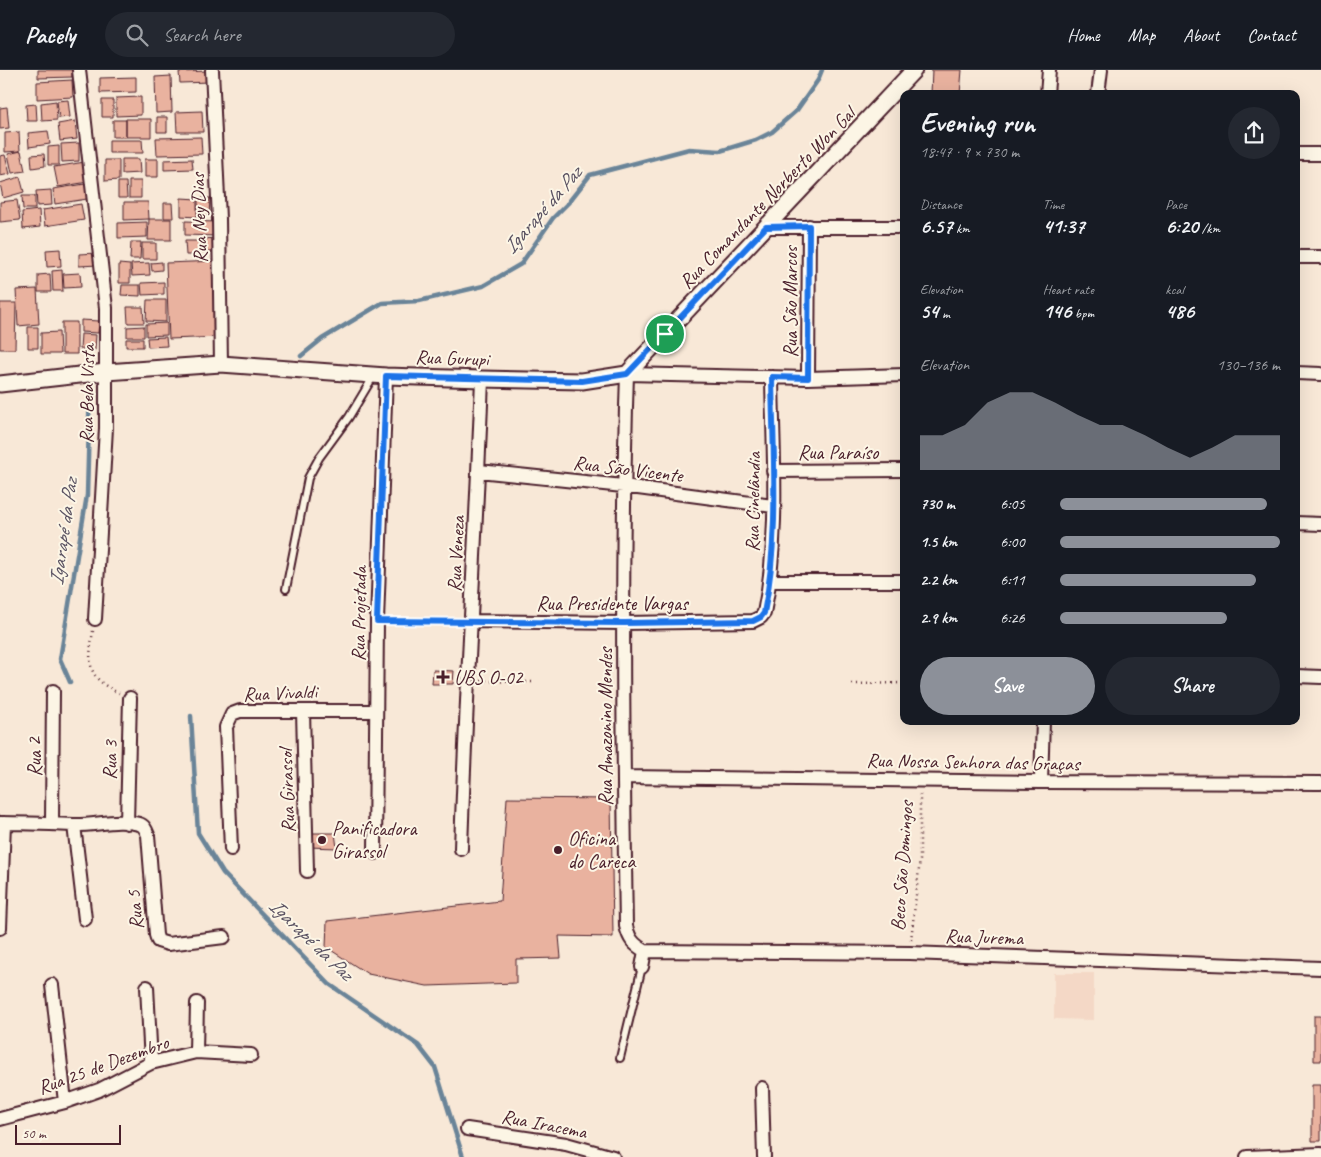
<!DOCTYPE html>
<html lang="en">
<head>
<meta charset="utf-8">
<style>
	:root { --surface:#171b24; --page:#242831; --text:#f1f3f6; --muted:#9ea1a6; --line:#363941; --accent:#8c9099 }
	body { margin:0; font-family:Caveat,sans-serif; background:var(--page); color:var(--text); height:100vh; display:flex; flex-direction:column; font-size:19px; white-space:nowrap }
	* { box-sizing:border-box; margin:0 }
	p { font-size:16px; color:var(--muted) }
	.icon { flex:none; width:28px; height:28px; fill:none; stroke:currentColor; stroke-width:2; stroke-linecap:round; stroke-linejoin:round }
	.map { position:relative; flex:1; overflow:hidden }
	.drawer { position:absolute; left:900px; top:20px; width:400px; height:635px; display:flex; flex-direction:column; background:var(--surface); border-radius:10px; box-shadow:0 5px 20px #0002 }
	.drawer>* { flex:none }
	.scale { position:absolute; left:15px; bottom:12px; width:106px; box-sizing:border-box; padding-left:5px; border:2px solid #4a1f2b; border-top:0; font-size:14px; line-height:18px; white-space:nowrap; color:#4a1f2b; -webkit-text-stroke:4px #fcf5e5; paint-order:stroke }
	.pin { position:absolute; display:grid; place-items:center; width:42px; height:42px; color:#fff; margin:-21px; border:2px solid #fff; border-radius:50%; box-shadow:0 1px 5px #0007 }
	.round { display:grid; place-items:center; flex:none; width:52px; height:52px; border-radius:26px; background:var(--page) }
	.headline { display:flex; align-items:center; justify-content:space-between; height:85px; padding:0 20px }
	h1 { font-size:28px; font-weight:600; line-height:38px }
	.metrics { display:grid; grid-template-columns:repeat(3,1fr); gap:8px; height:85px; padding:5px 20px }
	.metrics div { display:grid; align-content:center }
	.metrics b { font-size:21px; font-weight:600 }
	.metrics small { font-size:14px; font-weight:400 }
	.metrics p { font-size:14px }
	.chart { height:140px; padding:10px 20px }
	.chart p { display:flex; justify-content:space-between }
	.chart svg { width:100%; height:90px; margin-top:5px; fill:var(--accent); opacity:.7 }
	.primary-button { display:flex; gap:10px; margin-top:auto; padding:10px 20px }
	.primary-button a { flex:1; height:58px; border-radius:30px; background:var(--accent); color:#fff; font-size:20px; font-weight:600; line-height:58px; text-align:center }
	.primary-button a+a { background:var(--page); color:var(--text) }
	ul { padding:0 20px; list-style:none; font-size:16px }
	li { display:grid; grid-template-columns:80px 60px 1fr; align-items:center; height:38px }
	li i { height:12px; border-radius:6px; background:var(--accent) }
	header { display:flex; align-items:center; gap:30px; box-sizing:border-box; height:70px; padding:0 25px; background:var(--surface); border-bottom:1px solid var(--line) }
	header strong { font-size:24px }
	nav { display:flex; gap:28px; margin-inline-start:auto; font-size:18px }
	.search { width:350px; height:45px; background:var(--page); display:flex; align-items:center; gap:12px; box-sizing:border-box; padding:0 18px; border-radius:28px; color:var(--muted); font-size:19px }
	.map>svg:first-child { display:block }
</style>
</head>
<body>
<header>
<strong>Pacely</strong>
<div class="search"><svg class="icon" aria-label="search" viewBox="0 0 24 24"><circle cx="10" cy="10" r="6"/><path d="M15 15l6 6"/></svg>Search here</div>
<nav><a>Home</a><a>Map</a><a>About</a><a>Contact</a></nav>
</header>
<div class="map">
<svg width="1321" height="1087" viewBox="0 0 1321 1087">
	<rect width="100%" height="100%" fill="#f8e8d7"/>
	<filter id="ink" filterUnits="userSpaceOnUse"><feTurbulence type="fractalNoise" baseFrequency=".02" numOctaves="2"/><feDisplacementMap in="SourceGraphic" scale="10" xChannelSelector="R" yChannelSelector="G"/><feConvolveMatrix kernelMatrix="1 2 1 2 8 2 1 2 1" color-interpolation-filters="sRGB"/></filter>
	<g filter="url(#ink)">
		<path fill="#f4d8c6" d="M 1054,903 L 1094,903 L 1094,950 L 1054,949 Z"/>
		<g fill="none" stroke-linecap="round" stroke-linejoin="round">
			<path stroke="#6a8498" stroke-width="4.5" d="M 301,286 L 322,269 L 382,233 L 419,231 L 483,216 L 521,194 L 553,148 L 568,133 L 590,105 L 689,79 L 720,81 L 756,70 L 772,62 L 797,40 L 818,10 L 822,0
				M 70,612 L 60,589 L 87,425 L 90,314
				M 191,646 L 198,763 L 223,803 L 329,914 L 418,975 L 435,997 L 463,1087"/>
		</g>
		<path fill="#e9b29f" stroke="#4a1f2b" d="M 38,0 L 72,0 L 72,7 L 38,8 Z
			M 932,0 L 962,0 L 960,24 L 931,24 Z
			M 209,1 L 210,12 L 180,13 L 179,2 Z
			M 171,6 L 172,42 L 156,43 L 155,7 Z
			M 136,7 L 136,22 L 100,23 L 100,8 Z
			M 72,10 L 73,27 L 37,29 L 37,12 Z
			M 141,27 L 141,45 L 116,46 L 116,28 Z
			M 68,30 L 70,47 L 59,48 L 57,31 Z
			M 102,30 L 113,30 L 113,47 L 102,47 Z
			M 56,31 L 57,50 L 42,51 L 41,33 Z
			M 36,34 L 37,51 L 27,51 L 26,35 Z
			M 7,37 L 9,58 L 0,59 L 0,38 Z
			M 202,41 L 203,62 L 177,62 L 176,42 Z
			M 157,47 L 167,47 L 167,62 L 157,62 Z
			M 126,49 L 151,49 L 151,67 L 126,67 Z
			M 113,50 L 126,50 L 126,67 L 113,67 Z
			M 75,51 L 77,69 L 60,71 L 58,54 Z
			M 48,61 L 50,74 L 29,77 L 28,63 Z
			M 19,62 L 20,81 L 5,82 L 5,63 Z
			M 201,67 L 202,84 L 157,85 L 156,68 Z
			M 109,70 L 142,70 L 143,83 L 109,83 Z
			M 79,73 L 79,91 L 62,92 L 61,74 Z
			M 59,76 L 59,95 L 48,95 L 48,77 Z
			M 21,81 L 25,101 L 12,103 L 8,84 Z
			M 44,84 L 45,96 L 32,98 L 31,85 Z
			M 5,85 L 10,104 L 0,106 L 0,86 Z
			M 122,89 L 139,89 L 140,103 L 122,104 Z
			M 145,89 L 158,89 L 158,107 L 145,107 Z
			M 192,89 L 193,99 L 164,100 L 164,90 Z
			M 105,90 L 119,90 L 119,110 L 105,111 Z
			M 85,92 L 88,112 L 58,117 L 54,97 Z
			M 20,107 L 24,122 L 3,128 L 0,113 Z
			M 129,111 L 141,111 L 141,128 L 129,128 Z
			M 118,112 L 126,112 L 127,128 L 118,128 Z
			M 85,114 L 87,129 L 55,134 L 53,119 Z
			M 51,120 L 52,135 L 37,136 L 36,121 Z
			M 22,126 L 35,126 L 35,139 L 23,139 Z
			M 181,128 L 197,129 L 197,147 L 181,146 Z
			M 198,128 L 210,128 L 209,146 L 198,146 Z
			M 17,130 L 20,150 L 0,152 L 0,132 Z
			M 124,132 L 148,132 L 149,149 L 124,150 Z
			M 164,133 L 172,133 L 173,148 L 164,148 Z
			M 81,134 L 84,150 L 45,156 L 43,140 Z
			M 39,140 L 40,157 L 23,159 L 22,142 Z
			M 149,149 L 171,149 L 171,170 L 148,170 Z
			M 185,151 L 217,152 L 217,166 L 185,165 Z
			M 147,152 L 147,167 L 118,168 L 118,153 Z
			M 217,168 L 218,182 L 202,182 L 202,169 Z
			M 185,171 L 200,171 L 200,185 L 186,185 Z
			M 131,172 L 141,172 L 140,189 L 130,189 Z
			M 142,173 L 156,173 L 156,189 L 142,189 Z
			M 60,179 L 61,196 L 47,197 L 46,180 Z
			M 97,183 L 98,195 L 79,196 L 79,184 Z
			M 217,191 L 220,267 L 169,269 L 166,193 Z
			M 162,192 L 162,200 L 152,201 L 151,193 Z
			M 149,193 L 150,205 L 132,206 L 131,194 Z
			M 119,194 L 130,195 L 130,213 L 119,213 Z
			M 62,200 L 63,221 L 53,221 L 52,201 Z
			M 80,203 L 81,217 L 64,218 L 63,204 Z
			M 50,204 L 51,222 L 38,222 L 38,205 Z
			M 164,212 L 164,224 L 142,225 L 141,213 Z
			M 122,215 L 140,215 L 140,226 L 121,225 Z
			M 37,219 L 39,254 L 18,256 L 16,220 Z
			M 147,230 L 166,230 L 166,252 L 146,251 Z
			M 0,233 L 16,233 L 15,279 L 0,279 Z
			M 127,237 L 143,237 L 144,253 L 128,253 Z
			M 81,250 L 99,251 L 98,263 L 81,262 Z
			M 62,252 L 77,252 L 77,284 L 62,284 Z
			M 167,253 L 167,265 L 146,266 L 146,254 Z
			M 144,256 L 144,267 L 127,267 L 127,257 Z
			M 28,257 L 38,257 L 38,278 L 28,278 Z
			M 59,262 L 60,284 L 41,284 L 41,263 Z
			M 81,264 L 96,265 L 95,280 L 80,279 Z
			M 166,267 L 167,276 L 148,277 L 147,268 Z
			M 126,269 L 143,269 L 143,277 L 126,277 Z
			M 433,600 L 454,601 L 453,614 L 432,614 Z
			M 507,728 L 611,729 L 613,867 L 559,866 L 561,888 L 516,889 L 516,913 L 427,916 L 368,904 L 326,877 L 327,851 L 500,831 Z
			M 308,763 L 335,763 L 337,778 L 308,777 Z
			M 1314,946 L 1321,946 L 1321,991 L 1314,991 Z
			M 1312,1015 L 1321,1015 L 1321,1071 L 1312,1071 Z"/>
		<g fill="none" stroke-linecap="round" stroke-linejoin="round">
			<g stroke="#4a1f2b" stroke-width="10">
				<path id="service" d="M 286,519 L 308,408 L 319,388 L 349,347 L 373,307
					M 620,988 L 642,897"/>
			</g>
			<g stroke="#4a1f2b" stroke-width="16">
				<path id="minor" d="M 79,0 L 106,238 L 106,358 L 95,549
					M 212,0 L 219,149 L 221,294
					M 1047,24 L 1049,0
					M 1098,24 L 1101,0
					M 1296,84 L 1321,84
					M 766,157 L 904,157
					M 1296,187 L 1321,187
					M 1296,303 L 1321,304
					M 904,305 L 808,308 L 627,304 C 621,488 623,672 626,856 C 629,869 633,874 645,881 L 910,883 L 1321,898
					M 808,308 L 809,156
					M 479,401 L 623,416 L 773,436
					M 773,401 L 904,400
					M 1296,453 L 1321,454
					M 770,511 L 904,511
					M 472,551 L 624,553 L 753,551 L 761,547 L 764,543 C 780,466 773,385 772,307
					M 1296,606 L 1321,607
					M 303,641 L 307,801
					M 624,707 L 1041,712 L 1321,713
					M 1041,712 L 1043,651
					M 0,753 C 25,753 49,754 73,755 C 94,756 118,748 139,754 C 144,755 146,760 148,765 L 156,865 L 158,871 L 168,874 L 224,867
					M 52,753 L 53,621
					M 127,753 L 130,628
					M 74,755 L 85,849
					M 231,779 L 226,657 L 232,644 L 240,641 L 376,641
					M 461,779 C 466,623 476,466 482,309
					M 375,783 L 377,551 L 386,306
					M 0,858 L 4,753
					M 642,897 L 645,881
					M 52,915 L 65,1032
					M 147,917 L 151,993
					M 196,982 L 197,933
					M 762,1018 L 764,1087
					M 0,1049 L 65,1032 L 99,1020 L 151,993 L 196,982 L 251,985
					M 467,1059 L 566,1074 L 613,1087
					M 1247,1087 L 1321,1084"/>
			</g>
			<g stroke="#4a1f2b" stroke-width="19">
				<path id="tertiary" d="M 0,314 L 106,302 L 221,294 L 386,306 L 482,309 L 582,311 L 627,304 L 914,0"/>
			</g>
			<path stroke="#4a1f2b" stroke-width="2.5" stroke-dasharray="1 4" stroke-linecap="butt" d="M 389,551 L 458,551
				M 93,561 C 88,593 86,608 119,623
				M 481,611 L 532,612
				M 852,614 L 904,613
				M 911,870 L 920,790 L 920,723"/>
			<use href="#service" stroke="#fcf5e5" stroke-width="6"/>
			<use href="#minor" stroke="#fcf5e5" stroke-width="12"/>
			<use href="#tertiary" stroke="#fcf5e5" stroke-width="15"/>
		</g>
	</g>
	<g fill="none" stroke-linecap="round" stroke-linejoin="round" filter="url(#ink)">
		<g stroke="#fff" stroke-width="10">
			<path id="route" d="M 809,156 L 808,308 L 772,307 C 773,385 780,466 764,543 L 761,547 L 753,551 L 624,553 L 377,551 L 386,306 L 582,311 L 627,304 L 766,157 Z"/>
		</g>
		<use href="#route" stroke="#1a73e8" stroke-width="6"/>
	</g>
	<g fill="#4a1f2b" stroke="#fcf5e5" stroke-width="2">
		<path d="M440.5 599.5h5v5h5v5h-5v5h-5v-5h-5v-5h5z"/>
		<circle cx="322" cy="770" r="5"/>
		<circle cx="558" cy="780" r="5"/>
	</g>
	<g text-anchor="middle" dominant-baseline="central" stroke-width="4" stroke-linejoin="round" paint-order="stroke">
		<g font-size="20" fill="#4a1f2b" stroke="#fcf5e5">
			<text transform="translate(767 128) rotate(-46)">Rua Comandante Norberto Won Gal</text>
			<text transform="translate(199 148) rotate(-92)">Rua Ney Dias</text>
			<text transform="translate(790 232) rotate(-90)">Rua São Marcos</text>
			<text transform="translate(452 288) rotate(2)">Rua Gurupi</text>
			<text transform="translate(87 324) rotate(-89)">Rua Bela Vista</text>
			<text x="838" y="382">Rua Paraíso</text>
			<text transform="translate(628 399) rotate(7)">Rua São Vicente</text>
			<text transform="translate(753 432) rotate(-89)">Rua Cinelândia</text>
			<text transform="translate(456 484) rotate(-87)">Rua Veneza</text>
			<text x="612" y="533">Rua Presidente Vargas</text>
			<text transform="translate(359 544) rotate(-89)">Rua Projetada</text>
			<text transform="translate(280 623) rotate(-2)">Rua Vivaldi</text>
			<text transform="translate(605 657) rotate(-90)">Rua Amazonino Mendes</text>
			<text transform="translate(34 687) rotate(-90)">Rua 2</text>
			<text transform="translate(110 690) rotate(-88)">Rua 3</text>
			<text transform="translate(973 692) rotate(1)">Rua Nossa Senhora das Graças</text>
			<text transform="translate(287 721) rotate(-92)">Rua Girassol</text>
			<text transform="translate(902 796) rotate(-86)">Beco São Domingos</text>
			<text transform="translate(135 840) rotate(-95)">Rua 5</text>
			<text transform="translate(984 867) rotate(2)">Rua Jurema</text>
			<text transform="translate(103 995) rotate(-20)">Rua 25 de Dezembro</text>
			<text transform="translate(544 1054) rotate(11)">Rua Iracema</text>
		</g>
		<g font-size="20" fill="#4a1f2b" stroke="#fcf5e5" text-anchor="start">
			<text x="454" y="607">UBS O-02</text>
			<text x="332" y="758">Panificadora<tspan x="332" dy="23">Girassol</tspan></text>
			<text x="568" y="768">Oficina<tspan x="568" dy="23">do Careca</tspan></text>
		</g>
		<g font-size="21" font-style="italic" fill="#5a5262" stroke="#fcf5e5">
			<text transform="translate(542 140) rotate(-49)">Igarapé da Paz</text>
			<text transform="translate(63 462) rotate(-82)">Igarapé da Paz</text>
			<text transform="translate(311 869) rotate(44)">Igarapé da Paz</text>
		</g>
	</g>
</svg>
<div class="scale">50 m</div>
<div class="pin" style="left:665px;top:264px;background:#1e9e55"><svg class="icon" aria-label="arrive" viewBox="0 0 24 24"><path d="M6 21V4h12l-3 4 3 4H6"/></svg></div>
<section class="drawer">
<div class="headline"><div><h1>Evening run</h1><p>18:47 · 9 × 730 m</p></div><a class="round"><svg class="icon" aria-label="share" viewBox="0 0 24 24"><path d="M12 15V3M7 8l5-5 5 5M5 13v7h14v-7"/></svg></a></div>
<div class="metrics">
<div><p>Distance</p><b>6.57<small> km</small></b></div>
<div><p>Time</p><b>41:37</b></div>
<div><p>Pace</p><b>6:20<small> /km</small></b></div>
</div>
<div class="metrics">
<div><p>Elevation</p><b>54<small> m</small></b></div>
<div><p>Heart rate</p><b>146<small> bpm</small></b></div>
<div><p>kcal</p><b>486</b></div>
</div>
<div class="chart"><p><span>Elevation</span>130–136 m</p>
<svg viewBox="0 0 160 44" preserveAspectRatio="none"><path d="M0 44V27L10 27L20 22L30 11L40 6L50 6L60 11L70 17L80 22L90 22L100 27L110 33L120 38L130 33L140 27L150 27L160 27V44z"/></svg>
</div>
<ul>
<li><b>730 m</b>6:05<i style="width:94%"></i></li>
<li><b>1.5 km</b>6:00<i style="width:100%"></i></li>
<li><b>2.2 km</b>6:11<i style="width:89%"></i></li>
<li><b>2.9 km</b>6:26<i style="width:76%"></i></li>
</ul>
<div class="primary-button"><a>Save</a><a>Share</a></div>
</section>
</div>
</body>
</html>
